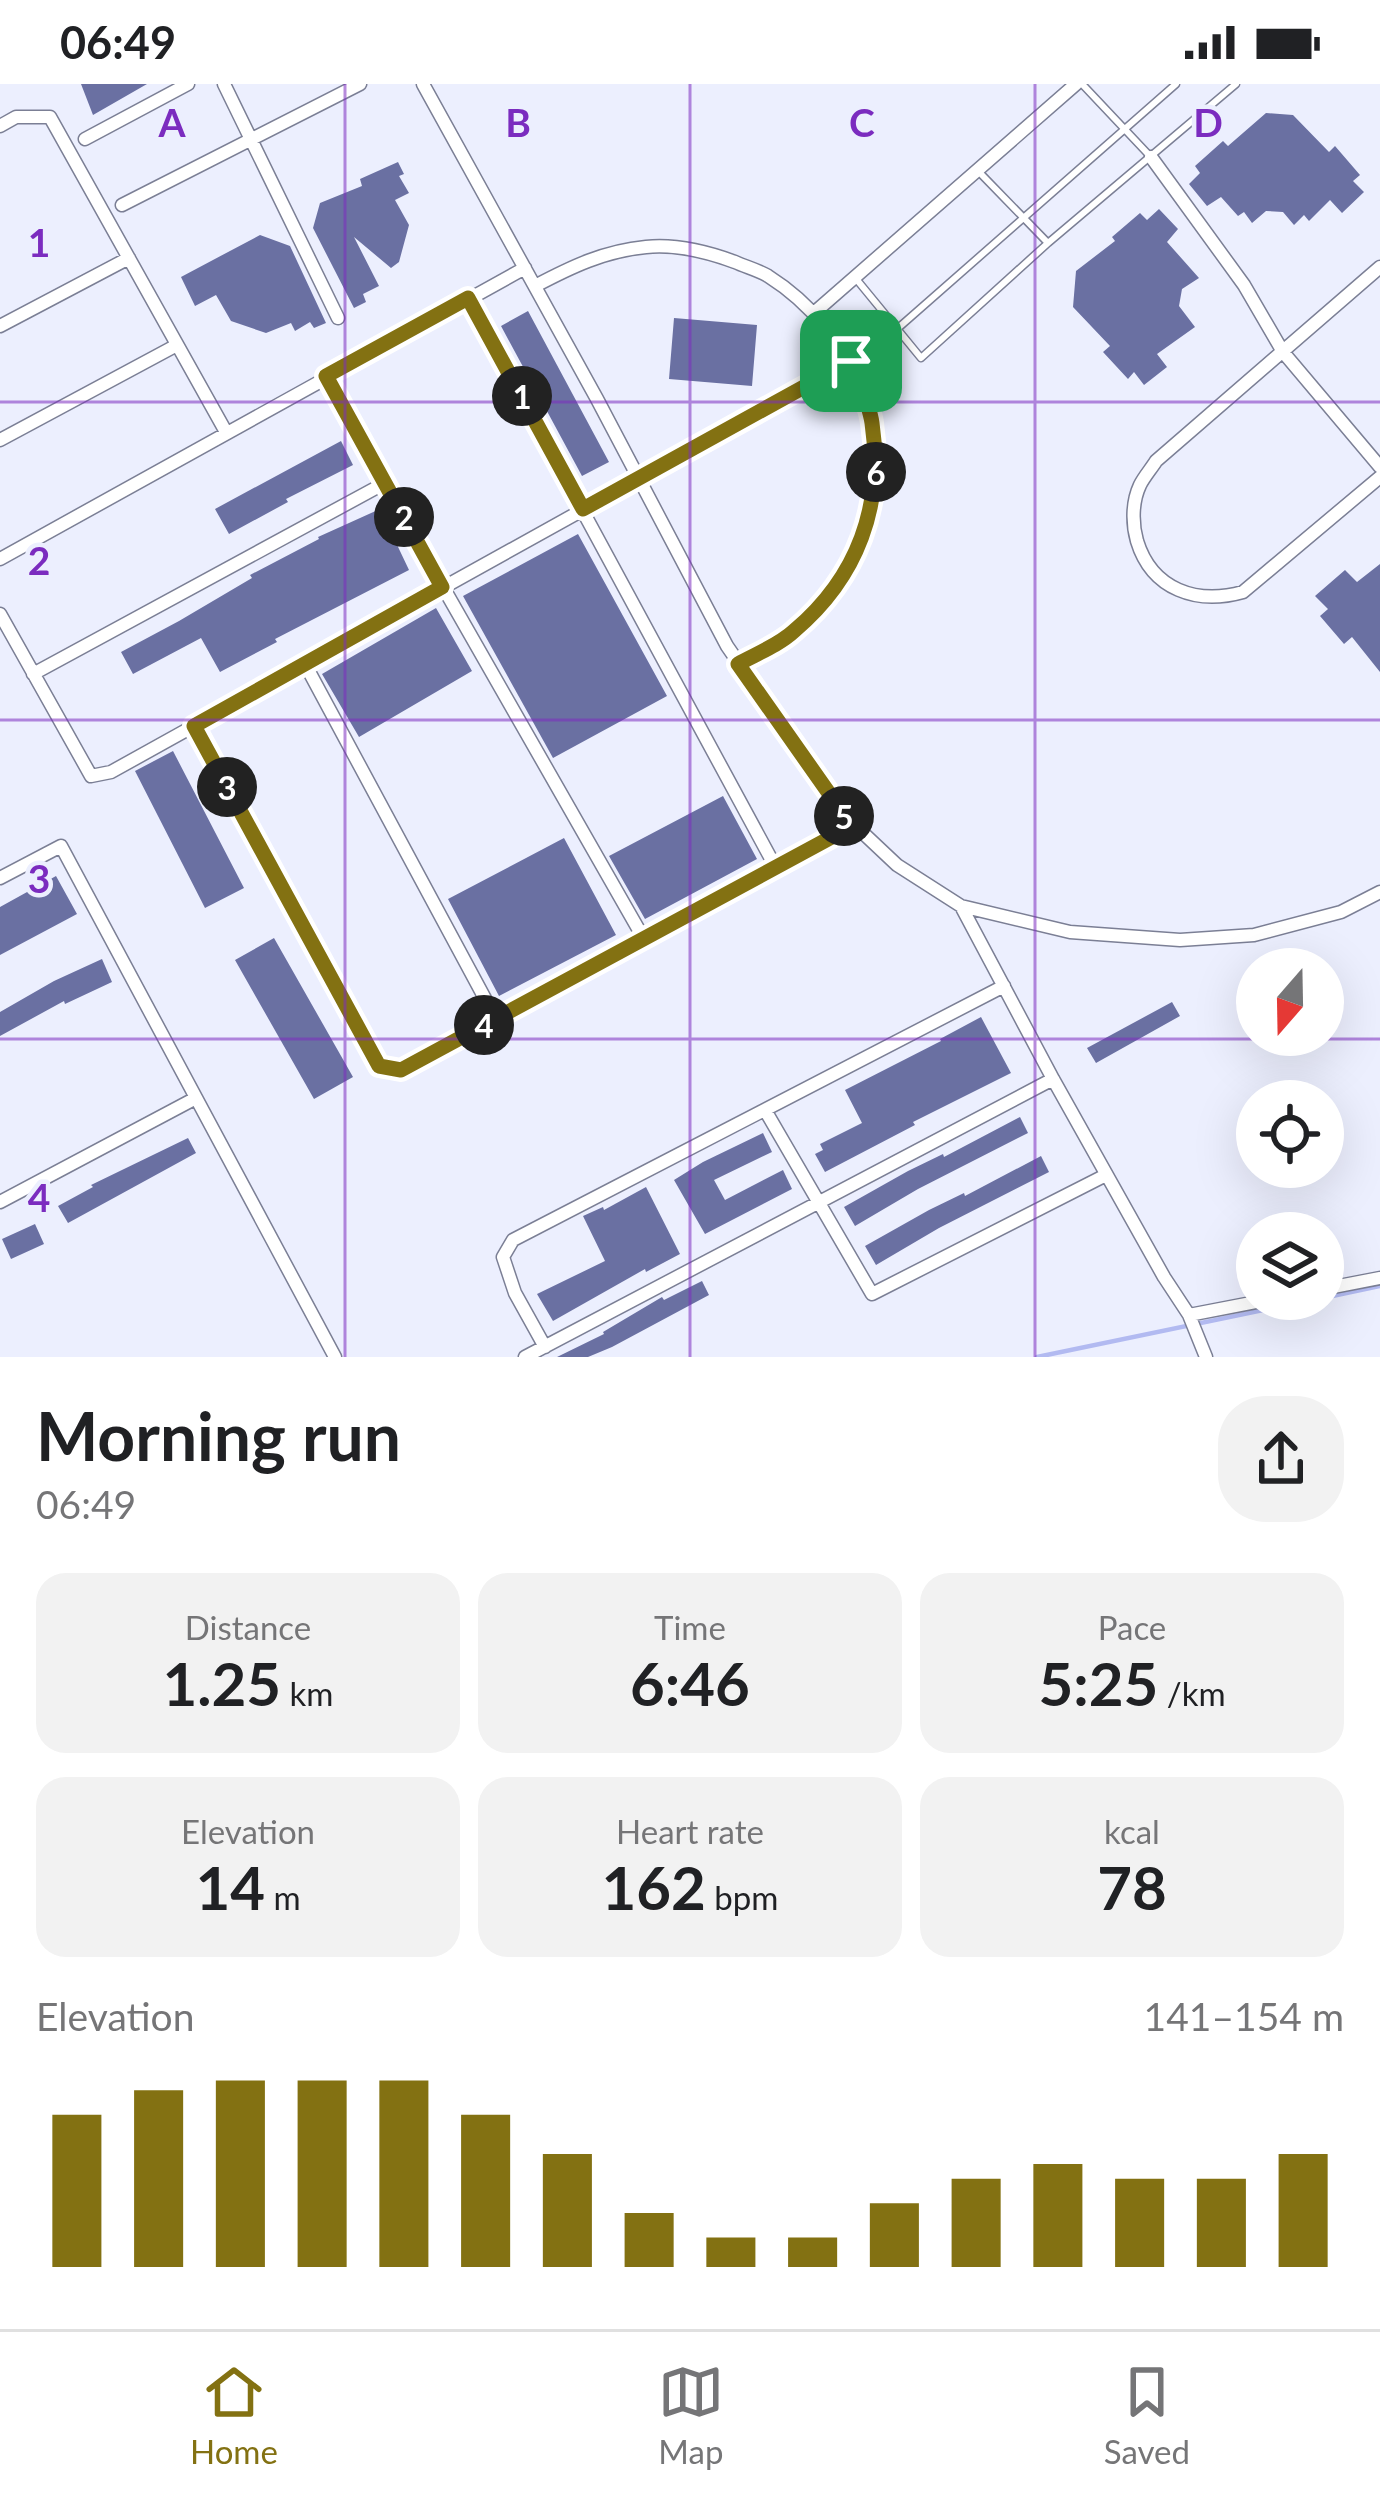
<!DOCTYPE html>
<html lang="en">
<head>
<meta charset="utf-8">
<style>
	:root { --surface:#fff; --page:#f2f2f2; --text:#202124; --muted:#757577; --line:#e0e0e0; --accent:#837112 }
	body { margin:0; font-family:Lato,sans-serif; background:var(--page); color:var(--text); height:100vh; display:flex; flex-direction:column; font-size:45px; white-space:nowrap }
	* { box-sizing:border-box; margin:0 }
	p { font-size:39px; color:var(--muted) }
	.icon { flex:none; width:66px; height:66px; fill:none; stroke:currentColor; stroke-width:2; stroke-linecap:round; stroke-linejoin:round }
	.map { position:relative; height:1273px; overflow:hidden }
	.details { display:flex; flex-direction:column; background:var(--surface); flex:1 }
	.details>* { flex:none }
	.needle { width:78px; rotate:200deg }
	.buttons { position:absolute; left:1236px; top:864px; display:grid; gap:24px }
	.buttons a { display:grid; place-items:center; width:108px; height:108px; border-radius:50%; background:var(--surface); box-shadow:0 12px 48px #0002; font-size:60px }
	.pin { position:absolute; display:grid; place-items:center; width:102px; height:102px; color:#fff; margin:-51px; border-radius:24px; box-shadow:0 6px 18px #0006 }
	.km { position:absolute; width:60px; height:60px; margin:-30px; border-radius:50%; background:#222; color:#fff; font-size:33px; line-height:60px; text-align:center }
	.round { display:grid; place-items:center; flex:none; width:126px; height:126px; border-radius:48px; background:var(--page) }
	.summary { display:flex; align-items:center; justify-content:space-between; height:204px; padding:0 36px }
	h1 { font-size:66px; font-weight:700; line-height:90px }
	.metrics { display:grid; grid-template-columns:repeat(3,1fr); gap:18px; height:204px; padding:12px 36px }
	.metrics div { display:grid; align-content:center; border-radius:30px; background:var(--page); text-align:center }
	.metrics b { font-size:60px; font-weight:700 }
	.metrics small { font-size:33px; font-weight:400 }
	.metrics p { font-size:33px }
	.chart { height:336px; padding:24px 36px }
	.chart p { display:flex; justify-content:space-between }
	.chart svg { width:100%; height:216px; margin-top:12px; stroke:var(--accent); stroke-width:6 }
	.status { display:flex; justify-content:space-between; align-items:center; height:84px; padding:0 60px; background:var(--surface); direction:ltr }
	.status svg { height:33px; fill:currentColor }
	.menu { display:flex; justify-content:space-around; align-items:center; height:168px; border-top:3px solid var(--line); background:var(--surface); font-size:33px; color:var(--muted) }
	.menu a { display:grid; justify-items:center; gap:6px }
	.menu .on { color:var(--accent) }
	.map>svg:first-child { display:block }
</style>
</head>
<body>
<div class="status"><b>06:49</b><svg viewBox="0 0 49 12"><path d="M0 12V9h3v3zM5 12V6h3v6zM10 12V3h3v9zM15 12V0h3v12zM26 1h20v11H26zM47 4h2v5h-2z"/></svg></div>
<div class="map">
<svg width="1380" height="1273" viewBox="0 0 1380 1273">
	<rect width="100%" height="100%" fill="#eceffe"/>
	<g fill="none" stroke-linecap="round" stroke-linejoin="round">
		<path stroke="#b2baf1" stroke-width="4.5" d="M 1323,1214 L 1380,1202
			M 1037,1273 L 1317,1215"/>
	</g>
	<path fill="#6a70a2" d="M 81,0 L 147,0 L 93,31 Z
		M 1266,29 L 1293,31 L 1329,68 L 1335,62 L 1360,91 L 1353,97 L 1364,108 L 1342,129 L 1330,116 L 1309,137 L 1304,131 L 1294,141 L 1283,128 L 1266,127 L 1252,139 L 1244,128 L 1238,132 L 1221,113 L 1207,122 L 1189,100 L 1200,89 L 1195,82 L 1223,57 L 1228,62 Z
		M 398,78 L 404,90 L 399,92 L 409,109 L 395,116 L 409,141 L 399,178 L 391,184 L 354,153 L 379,202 L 363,210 L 366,218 L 354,224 L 313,144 L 320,119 L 362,102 L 360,95 Z
		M 1159,125 L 1178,145 L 1167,158 L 1199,194 L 1182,205 L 1179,222 L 1195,243 L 1157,270 L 1167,283 L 1144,301 L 1134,288 L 1128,295 L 1103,268 L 1110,262 L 1073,223 L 1076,187 L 1115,157 L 1112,153 L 1140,129 L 1147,136 Z
		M 260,151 L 290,162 L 326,239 L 314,244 L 310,238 L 295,247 L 291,239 L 266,249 L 231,237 L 216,211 L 195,222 L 181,193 Z
		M 528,227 L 609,378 L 582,392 L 501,242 Z
		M 674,234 L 757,241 L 752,302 L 669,295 Z
		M 341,357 L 353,381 L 286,415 L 288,418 L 229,450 L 215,425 Z
		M 380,425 L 409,486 L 275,555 L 277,558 L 220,588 L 201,554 L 133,590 L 121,568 L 179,537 L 252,494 L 250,491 L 319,455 L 318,453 Z
		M 578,450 L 667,612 L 553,674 L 463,512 Z
		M 1380,480 L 1380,588 L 1352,553 L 1344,560 L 1320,532 L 1328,525 L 1315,512 L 1345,486 L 1357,498 Z
		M 436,524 L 472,587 L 359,653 L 322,590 Z
		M 173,667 L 244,804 L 205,824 L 135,687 Z
		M 723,712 L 757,775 L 645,835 L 609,772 Z
		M 564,754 L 616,851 L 499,912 L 448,815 Z
		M 56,792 L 77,830 L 0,871 L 0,823 Z
		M 274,854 L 353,993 L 314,1015 L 235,876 Z
		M 102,875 L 112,898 L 65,920 L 64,917 L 0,952 L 0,928 L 54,897 Z
		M 1172,918 L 1180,932 L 1096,979 L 1087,964 Z
		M 981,933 L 1011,989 L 913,1038 L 915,1041 L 825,1088 L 815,1070 L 823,1066 L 820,1060 L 862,1039 L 845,1006 L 941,957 L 940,955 Z
		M 1020,1033 L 1028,1049 L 918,1105 L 855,1142 L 844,1123 L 908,1087 L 943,1070 L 944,1073 Z
		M 763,1049 L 772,1068 L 714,1096 L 725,1116 L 783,1086 L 792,1105 L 705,1150 L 674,1096 L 703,1078 Z
		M 188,1054 L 196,1069 L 68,1139 L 58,1122 L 93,1103 L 91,1101 Z
		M 1041,1072 L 1049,1088 L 939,1144 L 876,1181 L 865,1162 L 929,1126 L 964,1109 L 965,1112 Z
		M 646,1103 L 680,1170 L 646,1188 L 645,1185 L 553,1237 L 537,1210 L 605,1177 L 583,1132 L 603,1123 L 604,1126 Z
		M 35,1140 L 44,1160 L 11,1175 L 2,1155 Z
		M 702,1197 L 709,1211 L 612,1263 L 588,1273 L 557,1273 L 604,1250 L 603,1248 L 662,1213 L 664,1216 Z"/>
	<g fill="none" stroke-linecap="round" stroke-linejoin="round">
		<g stroke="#7b7f95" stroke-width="9">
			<path id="service" d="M 1082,0 L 1149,71
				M 980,89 L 1048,159
				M 857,196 L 921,274 L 1048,159 L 1236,0
				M 897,245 L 1176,0"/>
		</g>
		<g stroke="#7b7f95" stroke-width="15">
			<path id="minor" d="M 224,0 L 338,234
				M 423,0 L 597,315 L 727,562 L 845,732 L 897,781 L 961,822 L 1070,848 L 1180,856 L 1254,851 L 1341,828 L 1380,808
				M 0,42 L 16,33 L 50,33 L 226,348
				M 85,55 L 188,0
				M 1151,73 L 1244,201 L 1283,268 L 1380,383
				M 122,121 L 360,0
				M 1380,183 L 1156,377 C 1151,385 1144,393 1140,401 C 1132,418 1132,439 1137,457 C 1152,506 1197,521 1243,508 L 1380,393
				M 535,202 C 571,183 604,167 646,163 C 675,160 708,168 735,178 C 746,183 758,186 768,192 C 855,247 899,356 863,454 C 850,490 823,524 793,548 C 778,562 756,570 738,580
				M 468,215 L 776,784
				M 815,228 L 1076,0
				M 0,242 L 129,174
				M 326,292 L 443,503 L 644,855
				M 0,356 L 177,261
				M 0,475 L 525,184
				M 0,530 L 91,692 L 111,688 L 851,277
				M 305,580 L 496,935
				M 33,590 L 385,399
				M 194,642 L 379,982 L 402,986 L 854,741
				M 0,794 L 61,762 L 335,1273
				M 961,822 L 1053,995 L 1164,1193 L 1189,1231 L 1206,1273
				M 765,1026 L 872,1210 L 1106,1091
				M 0,1118 L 196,1014
				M 1323,1205 L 1380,1194
				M 1189,1231 L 1272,1215
				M 545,1263 L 515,1209 L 503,1173 L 513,1156 L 1004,902
				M 525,1273 L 1053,995"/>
		</g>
		<use href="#service" stroke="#fff" stroke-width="6"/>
		<use href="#minor" stroke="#fff" stroke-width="12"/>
	</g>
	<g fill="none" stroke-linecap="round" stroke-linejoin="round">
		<g stroke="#fff" stroke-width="24">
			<path id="route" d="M 468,214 L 583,425 L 851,277 C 858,297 869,318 872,339 C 884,421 858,493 794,547 C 779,561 756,570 738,580 L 845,732 L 854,741 L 401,986 L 379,982 L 194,642 L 442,503 L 326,292 Z"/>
		</g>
		<use href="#route" stroke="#837112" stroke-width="15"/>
	</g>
	<path fill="none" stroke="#7b2cbf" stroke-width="3" stroke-opacity="0.55" d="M 345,0 L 345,1273M 690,0 L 690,1273M 1035,0 L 1035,1273M 0,318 L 1380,318M 0,636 L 1380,636M 0,955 L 1380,955"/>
	<g font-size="39" text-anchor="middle" font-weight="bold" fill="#7b2cbf" stroke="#eceffe" stroke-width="9" stroke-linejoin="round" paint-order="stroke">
		<text x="172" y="53">A</text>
		<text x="518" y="53">B</text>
		<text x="862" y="53">C</text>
		<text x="1208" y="53">D</text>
		<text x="39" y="173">1</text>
		<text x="39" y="491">2</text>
		<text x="39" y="809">3</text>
		<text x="39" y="1128">4</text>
	</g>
</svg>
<div class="buttons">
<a><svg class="needle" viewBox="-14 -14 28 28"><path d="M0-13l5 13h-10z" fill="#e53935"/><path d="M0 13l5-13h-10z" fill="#757577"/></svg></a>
<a><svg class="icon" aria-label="locate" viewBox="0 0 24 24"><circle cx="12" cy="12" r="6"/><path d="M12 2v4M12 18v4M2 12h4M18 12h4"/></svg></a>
<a><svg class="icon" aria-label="layers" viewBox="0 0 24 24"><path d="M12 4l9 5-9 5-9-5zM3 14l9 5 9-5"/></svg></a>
</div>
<div class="pin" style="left:851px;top:277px;background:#1e9e55"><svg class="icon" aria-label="arrive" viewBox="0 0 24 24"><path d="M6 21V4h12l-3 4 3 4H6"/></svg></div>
<b class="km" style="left:522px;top:312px">1</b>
<b class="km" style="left:404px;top:433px">2</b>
<b class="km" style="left:227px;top:703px">3</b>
<b class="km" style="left:484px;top:941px">4</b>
<b class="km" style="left:844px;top:732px">5</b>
<b class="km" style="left:876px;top:388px">6</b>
</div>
<section class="details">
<div class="summary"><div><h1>Morning run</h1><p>06:49</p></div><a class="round"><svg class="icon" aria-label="share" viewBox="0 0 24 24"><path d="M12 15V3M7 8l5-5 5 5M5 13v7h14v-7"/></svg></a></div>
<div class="metrics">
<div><p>Distance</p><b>1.25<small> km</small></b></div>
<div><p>Time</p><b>6:46</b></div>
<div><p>Pace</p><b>5:25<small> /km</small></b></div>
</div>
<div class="metrics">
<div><p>Elevation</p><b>14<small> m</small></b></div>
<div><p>Heart rate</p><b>162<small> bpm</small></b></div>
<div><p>kcal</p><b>78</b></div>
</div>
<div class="chart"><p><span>Elevation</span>141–154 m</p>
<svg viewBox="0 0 160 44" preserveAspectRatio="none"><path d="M5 44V13M15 44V8M25 44V6M35 44V6M45 44V6M55 44V13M65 44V21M75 44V33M85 44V38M95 44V38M105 44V31M115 44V26M125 44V23M135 44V26M145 44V26M155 44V21"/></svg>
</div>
</section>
<nav class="menu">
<a class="on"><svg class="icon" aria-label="home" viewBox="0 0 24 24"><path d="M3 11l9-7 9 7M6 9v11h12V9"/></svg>Home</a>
<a><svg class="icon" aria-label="map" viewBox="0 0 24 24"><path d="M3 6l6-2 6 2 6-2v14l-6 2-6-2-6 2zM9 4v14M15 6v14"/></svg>Map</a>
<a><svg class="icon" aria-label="saved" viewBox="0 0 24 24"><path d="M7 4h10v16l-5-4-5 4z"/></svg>Saved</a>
</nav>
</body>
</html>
